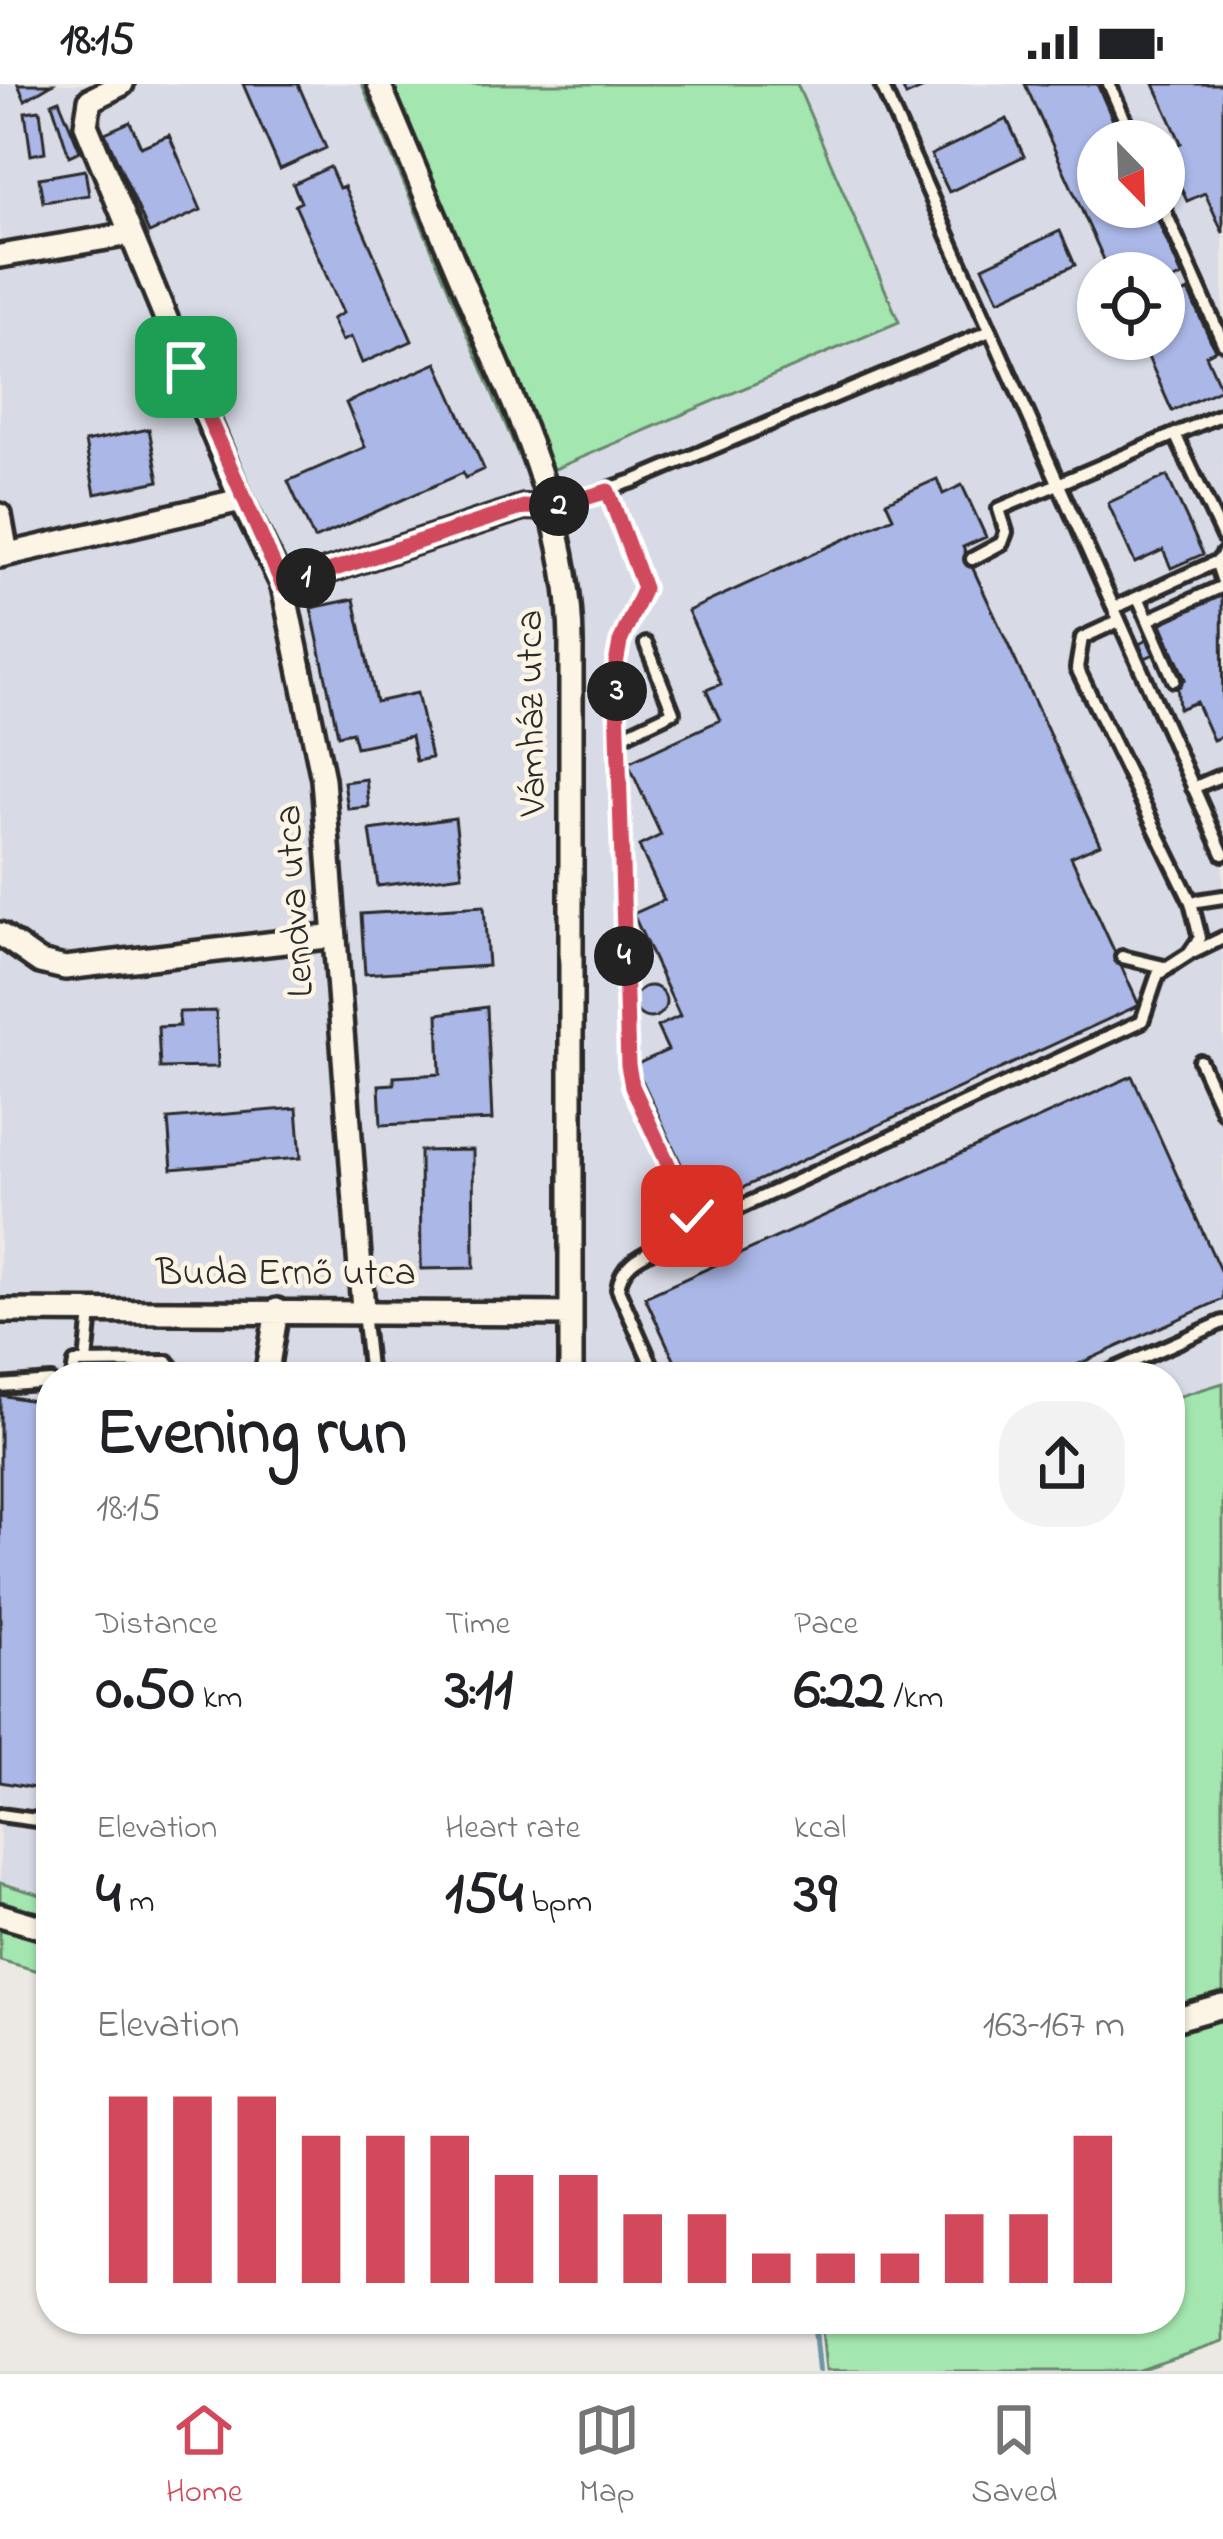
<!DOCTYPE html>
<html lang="en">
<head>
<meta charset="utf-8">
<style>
	:root { --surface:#fff; --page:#f2f2f2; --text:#202124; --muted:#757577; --line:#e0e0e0; --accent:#d1495b }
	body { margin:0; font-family:"Indie Flower",sans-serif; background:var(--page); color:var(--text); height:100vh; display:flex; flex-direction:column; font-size:45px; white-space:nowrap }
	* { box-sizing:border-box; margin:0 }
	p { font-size:39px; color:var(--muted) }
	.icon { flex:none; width:66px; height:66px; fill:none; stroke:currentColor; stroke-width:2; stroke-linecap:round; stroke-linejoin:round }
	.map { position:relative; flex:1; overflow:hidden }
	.details { position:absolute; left:36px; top:1278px; width:1149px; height:972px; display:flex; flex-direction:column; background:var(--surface); border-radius:48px; box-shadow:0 3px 9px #0004 }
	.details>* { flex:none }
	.needle { width:78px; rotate:157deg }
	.controls { position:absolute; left:1077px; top:36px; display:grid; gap:24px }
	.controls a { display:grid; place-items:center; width:108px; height:108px; border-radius:50%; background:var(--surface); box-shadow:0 3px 9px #0004; font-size:60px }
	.pin { position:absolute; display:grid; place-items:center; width:102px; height:102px; color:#fff; margin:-51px; border-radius:24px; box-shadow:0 6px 18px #0006 }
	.km { position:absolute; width:60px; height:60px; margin:-30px; border-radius:50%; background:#222; color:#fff; font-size:33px; line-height:60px; text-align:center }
	.round { display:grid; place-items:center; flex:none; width:126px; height:126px; border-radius:48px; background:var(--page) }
	.summary { display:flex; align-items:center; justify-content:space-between; height:204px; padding:0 60px }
	h1 { font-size:66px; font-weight:700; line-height:90px }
	.figures { display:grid; grid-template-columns:repeat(3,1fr); gap:18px; height:204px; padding:12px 60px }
	.figures div { display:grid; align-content:center }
	.figures b { font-size:60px; font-weight:700 }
	.figures small { font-size:33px; font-weight:400 }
	.figures p { font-size:33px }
	.chart { height:336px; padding:24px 60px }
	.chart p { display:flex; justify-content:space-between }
	.chart svg { width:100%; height:216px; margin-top:12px; stroke:var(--accent); stroke-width:6 }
	.status { display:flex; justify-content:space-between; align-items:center; height:84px; padding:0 60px; background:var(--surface); direction:ltr }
	.status svg { height:33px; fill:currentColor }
	.dock { display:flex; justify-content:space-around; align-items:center; height:168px; border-top:3px solid var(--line); background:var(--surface); font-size:33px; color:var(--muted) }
	.dock a { display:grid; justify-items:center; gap:6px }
	.dock .selected { color:var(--accent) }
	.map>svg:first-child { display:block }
</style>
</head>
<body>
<div class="status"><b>18:15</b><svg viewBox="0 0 49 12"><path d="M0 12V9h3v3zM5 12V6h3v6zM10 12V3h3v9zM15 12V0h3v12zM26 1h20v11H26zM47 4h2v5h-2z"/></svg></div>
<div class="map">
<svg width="1223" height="2287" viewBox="0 0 1223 2287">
	<rect width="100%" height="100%" fill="#ece9e5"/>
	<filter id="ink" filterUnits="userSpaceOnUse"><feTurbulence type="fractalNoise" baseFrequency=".00833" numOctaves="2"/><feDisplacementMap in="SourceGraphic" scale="24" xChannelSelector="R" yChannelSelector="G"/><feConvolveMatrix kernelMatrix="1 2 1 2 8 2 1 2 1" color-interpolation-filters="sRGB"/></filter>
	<g filter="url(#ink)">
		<path fill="#d8dae6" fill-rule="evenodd" d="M 0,0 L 362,0 L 530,396 L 898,238 L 797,0 L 1223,0 L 1223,1299 L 1170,1315 L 1170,1293 L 51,1293 L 51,1814 L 0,1799 ZM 1098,57 L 1164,57 L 1164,123 L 1098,123 ZM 1098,189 L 1164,189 L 1164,255 L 1098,255 Z"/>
		<path fill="#a4e6af" stroke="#68886d" stroke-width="3" d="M 362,0 L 797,0 L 899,238 L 529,396 Z
			M 1223,1299 L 1223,2258 L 1136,2287 L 826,2287 L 821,2235 L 1170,2235 L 1170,1315 Z
			M 0,1799 L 51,1814 L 51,1891 L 0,1876 Z"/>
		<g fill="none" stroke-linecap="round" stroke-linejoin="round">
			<path stroke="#6d95a8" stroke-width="6" d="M 814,2235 L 819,2287"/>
		</g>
		<path fill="#aab7e7" stroke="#2b2b2b" stroke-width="3" d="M 18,0 L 52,0 L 25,16 Z
			M 243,0 L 298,0 L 326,64 L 280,85 Z
			M 901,0 L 933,0 L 906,12 Z
			M 1025,0 L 1097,0 L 1122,57 L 1098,57 L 1098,123 L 1152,123 L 1182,192 L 1172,197 L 1179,212 L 1188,207 L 1215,266 L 1206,271 L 1221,305 L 1172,327 L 1140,255 L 1164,255 L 1164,189 L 1110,189 Z
			M 1154,0 L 1223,0 L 1223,149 L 1205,109 L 1187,117 L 1164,66 L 1181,59 Z
			M 59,16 L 80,67 L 69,72 L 52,19 Z
			M 40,26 L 45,68 L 31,71 L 25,28 Z
			M 1007,35 L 1024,72 L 949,108 L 931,71 Z
			M 130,38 L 141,63 L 169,51 L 201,126 L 149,149 L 105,49 Z
			M 330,83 L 339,104 L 344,102 L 412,257 L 362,279 L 351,253 L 342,257 L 332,235 L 343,229 L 295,121 L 301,118 L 293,100 Z
			M 85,86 L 89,111 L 43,118 L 39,94 Z
			M 1060,147 L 1075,181 L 999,216 L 983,183 Z
			M 437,279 L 484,385 L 465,394 L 463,389 L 314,455 L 288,397 L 365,363 L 346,319 Z
			M 149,345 L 159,397 L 95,410 L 85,358 Z
			M 1167,392 L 1203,470 L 1171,484 L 1163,466 L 1135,479 L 1108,419 Z
			M 937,395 L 943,410 L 962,401 L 986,453 L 963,463 L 1100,760 L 1071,773 L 1139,921 L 701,1123 L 635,981 L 668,966 L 657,943 L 680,932 L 633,830 L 664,816 L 639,762 L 661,751 L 628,679 L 720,636 L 706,606 L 721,600 L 688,527 L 893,433 L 886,418 Z
			M 1222,507 L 1223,652 L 1213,656 L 1196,618 L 1179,625 L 1177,599 L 1185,595 L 1159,535 Z
			M 354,515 L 376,618 L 417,609 L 431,674 L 416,677 L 411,652 L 356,663 L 352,648 L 338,651 L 311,524 Z
			M 1148,556 L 1154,570 L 1145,574 L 1139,560 Z
			M 366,695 L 369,723 L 348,725 L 344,698 Z
			M 455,734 L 462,791 L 378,802 L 370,746 Z
			M 484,822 L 488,882 L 365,890 L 361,830 Z
			M634 918a16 16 0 1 1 32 0a16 16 0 1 1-32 0Z
			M 487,923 L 492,1036 L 381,1041 L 379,1001 L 394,1000 L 394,993 L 440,990 L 438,930 Z
			M 216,927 L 218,983 L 160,984 L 158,943 L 179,942 L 179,928 Z
			M 1132,992 L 1223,1193 L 1223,1215 L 1050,1293 L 682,1293 L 645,1213 Z
			M 297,1024 L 301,1074 L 172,1085 L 168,1035 Z
			M 473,1066 L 474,1184 L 421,1185 L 420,1067 Z
			M 0,1311 L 51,1320 L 51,1707 L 0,1698 Z"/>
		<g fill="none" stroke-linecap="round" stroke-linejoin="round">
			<g stroke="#2b2b2b" stroke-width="20">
				<path id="lane" d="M 881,0 L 1223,770
					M 1109,0 L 1134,57
					M 1163,123 L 1223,259
					M 1175,350 L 1223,453
					M 608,407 L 644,504 L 619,558 L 617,580 L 629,993 L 692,1131
					M 552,424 L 636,396 L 990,247
					M 1223,470 L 1217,480 L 1223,498
					M 972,475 L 1002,459 L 1006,448 L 999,425 L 1223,330
					M 1138,513 L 1174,596
					M 1114,524 L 1218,477
					M 1148,536 L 1223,502
					M 1119,537 L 1082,554 L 1077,584 L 1191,818 L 1223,813
					M 618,654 L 673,628 L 646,560
					M 1193,704 L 1223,691
					M 1194,868 L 1223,854
					M 1122,873 L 1164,883
					M 1200,977 L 1223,1028
					M 363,1228 L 370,1293
					M 86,1278 L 91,1229
					M 73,1293 L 75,1279 L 168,1278 L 180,1293
					M 657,1293 L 618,1205 C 624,1160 679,1171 692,1131 L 713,1136 L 1142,937 L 1158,890 L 1189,870 L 1200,854 L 1191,818
					M 1098,1293 L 1223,1238
					M 0,1302 L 51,1298
					M 0,1731 L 51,1738"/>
			</g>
			<g stroke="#2b2b2b" stroke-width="30">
				<path id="street" d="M 122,0 L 90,16 L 86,41 L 241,416 L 283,502 L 323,695 L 363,1225
					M 379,0 C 411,77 444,154 476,230 C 521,335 570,442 571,558 L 571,1293
					M 0,172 L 131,150
					M 0,431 L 7,470
					M 0,472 L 241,416
					M 283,502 L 524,423 L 552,424
					M 0,850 L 40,878 L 65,884 L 335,852
					M 0,1227 L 571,1230
					M 266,1293 L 277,1226
					M 0,1831 L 51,1846
					M 1170,1937 L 1223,1922"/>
			</g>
			<use href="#lane" stroke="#fcf5e5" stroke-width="10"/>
			<use href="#street" stroke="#fcf5e5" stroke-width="21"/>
		</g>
	</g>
	<g fill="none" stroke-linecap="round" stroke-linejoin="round" filter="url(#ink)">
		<g stroke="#fff" stroke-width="24">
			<path id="route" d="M 186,283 L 283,502 L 524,423 L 552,424 L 608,407 L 644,504 L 620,558 L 616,580 L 628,981 L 632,1002 L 692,1132"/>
		</g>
		<use href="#route" stroke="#d1495b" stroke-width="15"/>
	</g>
	<g text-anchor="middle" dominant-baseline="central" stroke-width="9" stroke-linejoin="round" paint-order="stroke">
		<g font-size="39" fill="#2b2b2b" stroke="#fcf5e5">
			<text transform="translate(533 629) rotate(-91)">Vámház utca</text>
			<text transform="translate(296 817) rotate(-94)">Lendva utca</text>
			<text x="286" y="1190">Buda Ernő utca</text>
		</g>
	</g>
</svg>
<div class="controls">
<a><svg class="needle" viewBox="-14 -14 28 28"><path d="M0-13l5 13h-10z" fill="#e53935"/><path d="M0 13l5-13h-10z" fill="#757577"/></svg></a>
<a><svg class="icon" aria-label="locate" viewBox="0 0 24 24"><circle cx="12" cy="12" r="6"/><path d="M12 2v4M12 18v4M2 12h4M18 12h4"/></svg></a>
</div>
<div class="pin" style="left:186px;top:283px;background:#1e9e55"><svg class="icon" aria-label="arrive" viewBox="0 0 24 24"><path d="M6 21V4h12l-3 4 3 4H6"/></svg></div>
<div class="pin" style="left:692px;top:1132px;background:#d93025"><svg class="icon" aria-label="check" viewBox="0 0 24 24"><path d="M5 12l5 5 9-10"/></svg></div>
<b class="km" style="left:306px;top:494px">1</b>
<b class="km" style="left:559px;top:422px">2</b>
<b class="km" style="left:617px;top:607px">3</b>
<b class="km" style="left:624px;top:872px">4</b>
<section class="details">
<div class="summary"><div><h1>Evening run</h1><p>18:15</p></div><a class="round"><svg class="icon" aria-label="share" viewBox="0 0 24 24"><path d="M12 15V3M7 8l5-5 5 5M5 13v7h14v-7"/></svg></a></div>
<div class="figures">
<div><p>Distance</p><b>0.50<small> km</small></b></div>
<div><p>Time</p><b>3:11</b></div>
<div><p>Pace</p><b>6:22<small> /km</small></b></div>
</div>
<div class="figures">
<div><p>Elevation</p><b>4<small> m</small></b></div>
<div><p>Heart rate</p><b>154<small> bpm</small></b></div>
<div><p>kcal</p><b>39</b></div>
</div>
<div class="chart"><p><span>Elevation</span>163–167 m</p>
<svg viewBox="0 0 160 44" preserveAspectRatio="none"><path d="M5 44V6M15 44V6M25 44V6M35 44V14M45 44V14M55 44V14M65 44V22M75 44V22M85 44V30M95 44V30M105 44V38M115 44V38M125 44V38M135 44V30M145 44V30M155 44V14"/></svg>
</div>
</section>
</div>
<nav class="dock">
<a class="selected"><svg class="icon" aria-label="home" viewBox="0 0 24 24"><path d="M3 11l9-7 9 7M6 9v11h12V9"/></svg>Home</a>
<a><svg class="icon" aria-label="map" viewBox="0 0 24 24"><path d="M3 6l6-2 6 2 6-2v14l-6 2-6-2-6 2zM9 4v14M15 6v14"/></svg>Map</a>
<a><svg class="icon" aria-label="saved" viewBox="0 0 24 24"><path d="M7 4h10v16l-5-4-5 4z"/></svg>Saved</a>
</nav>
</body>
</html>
